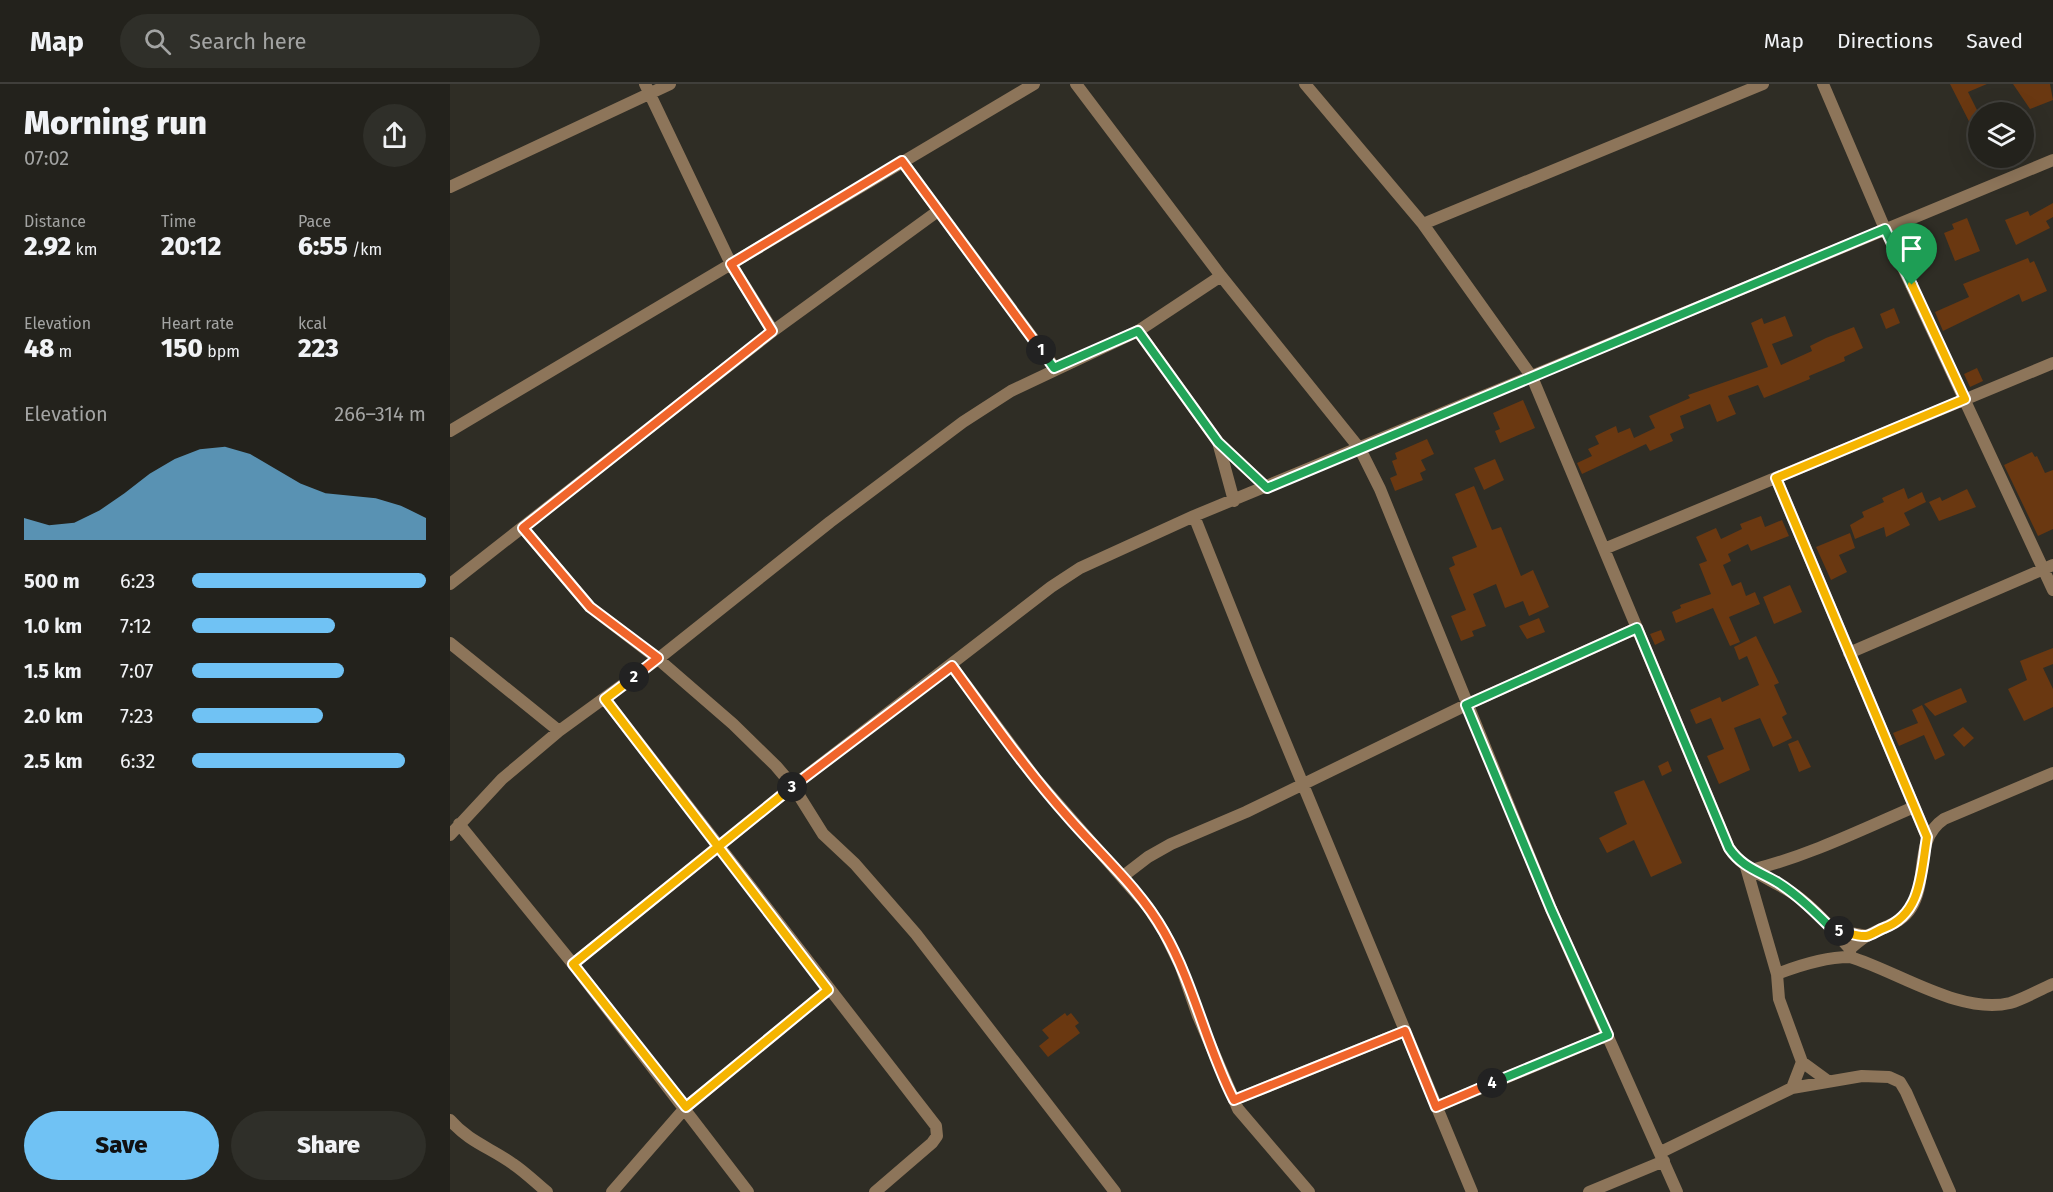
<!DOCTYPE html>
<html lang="en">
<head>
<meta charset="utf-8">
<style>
	:root { --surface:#23221c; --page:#2f2f29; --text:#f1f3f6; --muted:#a3a4a3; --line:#403f3b; --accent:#70c2f4 }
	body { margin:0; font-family:"Fira Sans",sans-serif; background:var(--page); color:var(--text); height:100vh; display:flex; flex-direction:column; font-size:22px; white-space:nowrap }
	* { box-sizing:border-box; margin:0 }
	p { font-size:20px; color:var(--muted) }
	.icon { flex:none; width:33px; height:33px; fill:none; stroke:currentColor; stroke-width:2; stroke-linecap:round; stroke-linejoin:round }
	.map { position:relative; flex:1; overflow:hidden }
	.details { display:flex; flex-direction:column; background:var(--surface); width:450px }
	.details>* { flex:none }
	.buttons { position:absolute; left:1518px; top:18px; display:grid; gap:12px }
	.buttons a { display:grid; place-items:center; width:66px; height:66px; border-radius:50%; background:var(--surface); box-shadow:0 6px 24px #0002,0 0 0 2px var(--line); font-size:30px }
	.pin { position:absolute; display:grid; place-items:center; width:51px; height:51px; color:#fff; margin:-62px -26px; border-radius:50% 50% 50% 0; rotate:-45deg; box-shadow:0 0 6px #0007 }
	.pin .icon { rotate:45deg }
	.km { position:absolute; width:30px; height:30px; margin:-15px; border-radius:50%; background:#222; color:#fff; font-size:16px; line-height:30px; text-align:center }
	.round { display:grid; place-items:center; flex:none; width:63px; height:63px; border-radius:32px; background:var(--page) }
	.summary { display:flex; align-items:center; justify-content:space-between; height:102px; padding:0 24px }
	h1 { font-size:33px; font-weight:800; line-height:45px }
	.stats { display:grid; grid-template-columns:repeat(3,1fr); gap:9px; height:102px; padding:6px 24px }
	.stats div { display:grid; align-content:center }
	.stats b { font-size:26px; font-weight:800 }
	.stats small { font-size:16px; font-weight:400 }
	.stats p { font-size:16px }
	.chart { height:168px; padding:12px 24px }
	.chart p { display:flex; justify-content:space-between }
	.chart svg { width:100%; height:108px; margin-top:6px; fill:var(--accent); opacity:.7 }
	.button { display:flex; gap:12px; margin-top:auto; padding:12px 24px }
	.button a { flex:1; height:69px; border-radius:36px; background:var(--accent); color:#111; font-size:24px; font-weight:800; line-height:69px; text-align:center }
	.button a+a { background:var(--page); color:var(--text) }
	ul { padding:0 24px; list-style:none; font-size:20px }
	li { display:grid; grid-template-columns:96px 72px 1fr; align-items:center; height:45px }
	li i { height:15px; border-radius:8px; background:var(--accent) }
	header { display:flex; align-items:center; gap:36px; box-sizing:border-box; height:84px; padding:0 30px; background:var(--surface); border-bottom:2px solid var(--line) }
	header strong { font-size:28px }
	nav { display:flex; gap:33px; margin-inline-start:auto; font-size:21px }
	.search { width:420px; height:54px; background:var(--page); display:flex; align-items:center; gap:15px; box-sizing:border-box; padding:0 21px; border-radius:33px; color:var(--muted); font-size:22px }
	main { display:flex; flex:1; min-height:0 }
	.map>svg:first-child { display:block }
</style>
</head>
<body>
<header>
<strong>Map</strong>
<div class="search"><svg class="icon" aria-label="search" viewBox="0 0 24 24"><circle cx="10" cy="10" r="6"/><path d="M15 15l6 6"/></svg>Search here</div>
<nav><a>Map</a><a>Directions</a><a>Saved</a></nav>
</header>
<main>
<section class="details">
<div class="summary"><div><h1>Morning run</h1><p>07:02</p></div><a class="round"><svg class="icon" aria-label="share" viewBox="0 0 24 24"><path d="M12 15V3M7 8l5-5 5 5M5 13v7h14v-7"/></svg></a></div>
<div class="stats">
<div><p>Distance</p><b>2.92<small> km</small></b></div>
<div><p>Time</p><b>20:12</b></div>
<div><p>Pace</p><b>6:55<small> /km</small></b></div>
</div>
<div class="stats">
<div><p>Elevation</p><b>48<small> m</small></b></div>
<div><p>Heart rate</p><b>150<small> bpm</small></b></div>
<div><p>kcal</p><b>223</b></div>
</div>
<div class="chart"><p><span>Elevation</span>266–314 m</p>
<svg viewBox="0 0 160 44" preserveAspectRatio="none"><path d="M0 44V35L10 38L20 37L30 32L40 25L50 17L60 11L70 7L80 6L90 9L100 15L110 21L120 25L130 26L140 27L150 30L160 35V44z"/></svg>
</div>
<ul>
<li><b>500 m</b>6:23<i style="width:100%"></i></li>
<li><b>1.0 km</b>7:12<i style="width:61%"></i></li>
<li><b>1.5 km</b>7:07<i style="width:65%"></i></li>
<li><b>2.0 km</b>7:23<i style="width:56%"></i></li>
<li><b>2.5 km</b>6:32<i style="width:91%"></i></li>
</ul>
<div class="button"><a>Save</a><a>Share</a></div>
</section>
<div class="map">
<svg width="1603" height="1108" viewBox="0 0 1603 1108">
	<rect width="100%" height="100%" fill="#2f2d25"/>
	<path fill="#6a3811" d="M 1500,0 L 1537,0 L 1518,8 L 1528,28 L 1528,55 Z
		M 1563,0 L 1600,0 L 1603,16 L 1580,25 Z
		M 1603,119 L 1603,133 L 1596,137 L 1600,144 L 1566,161 L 1555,136 L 1578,127 L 1580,132 Z
		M 1517,134 L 1530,167 L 1505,177 L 1494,149 L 1504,145 L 1502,140 Z
		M 1578,174 L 1580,179 L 1584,177 L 1597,207 L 1572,218 L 1569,210 L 1493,247 L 1485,228 L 1519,213 L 1513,200 Z
		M 1444,224 L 1450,239 L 1436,245 L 1430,230 Z
		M 1335,232 L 1343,252 L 1322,260 L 1331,281 L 1362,267 L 1360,262 L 1376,254 L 1404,243 L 1413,264 L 1394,273 L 1395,277 L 1359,292 L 1360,295 L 1314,314 L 1308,301 L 1278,312 L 1286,330 L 1267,338 L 1260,320 L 1230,332 L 1234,344 L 1220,350 L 1223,357 L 1200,367 L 1196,360 L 1132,390 L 1127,379 L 1142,372 L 1138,365 L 1149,360 L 1145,352 L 1166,342 L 1168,349 L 1180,344 L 1184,354 L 1205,344 L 1199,332 L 1240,314 L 1238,311 L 1318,283 L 1301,239 L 1312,234 L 1314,240 Z
		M 1527,284 L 1533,297 L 1520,303 L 1514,290 Z
		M 1073,316 L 1085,344 L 1050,359 L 1045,347 L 1050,345 L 1043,329 Z
		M 977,355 L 984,370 L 971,376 L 976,386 L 970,389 L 973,396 L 945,407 L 940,394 L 947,391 L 942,377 L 947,375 L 945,369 Z
		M 1582,368 L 1585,373 L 1587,372 L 1595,389 L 1603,386 L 1603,445 L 1588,452 L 1554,381 Z
		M 1045,375 L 1054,396 L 1034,406 L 1024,384 Z
		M 1024,402 L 1042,446 L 1051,443 L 1071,492 L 1083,486 L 1099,523 L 1079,532 L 1073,517 L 1055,524 L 1046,500 L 1023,510 L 1036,542 L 1022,547 L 1024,552 L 1011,557 L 1001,532 L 1016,526 L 999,484 L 1005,481 L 1002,473 L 1027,463 L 1005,410 Z
		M 1454,404 L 1458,415 L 1472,408 L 1476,418 L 1454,429 L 1460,441 L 1436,453 L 1434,443 L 1405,455 L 1400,441 L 1414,433 L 1412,428 L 1434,418 L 1432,414 Z
		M 1517,405 L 1526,423 L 1489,437 L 1479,418 L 1490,413 L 1492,417 Z
		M 1311,432 L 1315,443 L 1332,436 L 1339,452 L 1301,467 L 1298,460 L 1278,470 L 1281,477 L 1273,481 L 1282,502 L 1291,498 L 1296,512 L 1305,508 L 1310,520 L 1279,533 L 1290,558 L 1280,562 L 1263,524 L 1226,539 L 1222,528 L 1231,524 L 1230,521 L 1261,510 L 1249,480 L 1257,477 L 1246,453 L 1266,444 L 1271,455 L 1292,445 L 1290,440 Z
		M 1400,449 L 1405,464 L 1389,471 L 1397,488 L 1381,496 L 1366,463 Z
		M 1340,501 L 1352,528 L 1324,540 L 1313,513 Z
		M 1089,534 L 1095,548 L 1077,555 L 1069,542 Z
		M 1211,546 L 1215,556 L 1205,561 L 1200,550 Z
		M 1306,552 L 1329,599 L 1324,601 L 1337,630 L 1332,633 L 1342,654 L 1323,663 L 1310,634 L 1284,644 L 1300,686 L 1269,700 L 1257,672 L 1274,665 L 1261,634 L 1246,640 L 1240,626 L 1270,613 L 1272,618 L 1309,601 L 1297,572 L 1289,576 L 1284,563 Z
		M 1603,564 L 1603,580 L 1593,584 L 1603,605 L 1603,623 L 1574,637 L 1558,605 L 1577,596 L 1570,577 Z
		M 1511,604 L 1517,618 L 1485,632 L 1474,620 Z
		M 1472,621 L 1495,671 L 1485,676 L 1474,651 L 1449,662 L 1443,649 L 1468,639 L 1462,626 Z
		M 1513,643 L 1524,654 L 1514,663 L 1503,651 Z
		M 1348,656 L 1361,683 L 1349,688 L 1338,660 Z
		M 1218,677 L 1222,687 L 1212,692 L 1208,682 Z
		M 1194,696 L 1232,779 L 1201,793 L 1184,756 L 1157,769 L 1149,754 L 1177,740 L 1164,708 Z
		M 615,929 L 617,932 L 621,929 L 629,939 L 625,942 L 630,949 L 598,973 L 589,962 L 599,954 L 592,946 Z"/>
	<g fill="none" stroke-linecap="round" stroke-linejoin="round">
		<path stroke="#8d755a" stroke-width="12" d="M 195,0 L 281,180 L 323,247
			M 626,0 L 771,192 L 910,365 L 930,405 L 1101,825 L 1227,1108
			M 855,0 L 973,140 L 1082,293 L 1279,764 C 1295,788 1324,796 1347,812 C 1367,827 1383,846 1400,865 L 1400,873
			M 1373,0 L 1435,145 L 1603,506
			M 452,77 L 605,284
			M 0,103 L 220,0
			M 973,140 L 1313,0
			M 688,247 L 768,358 L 817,404
			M 0,347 L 584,0
			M 768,358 L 784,417
			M 1326,394 L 1477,753
			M 744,432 L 805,585 L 1022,1108
			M 73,444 L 140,523 L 208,575 L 283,640 L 326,682 L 343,702 L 373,750 L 405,780 L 466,850 L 665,1108
			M 1154,465 L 1603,279
			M 0,500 L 323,247 L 488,127
			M 0,559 L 109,647
			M 1399,569 L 1603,481
			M 502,582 L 586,695 L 698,823 L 714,848 L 731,883 L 748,932 L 788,1025 L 859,1108
			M 155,615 L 486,1042 L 487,1052 L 482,1059 L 425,1108
			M 9,740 L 123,880 L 298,1108
			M 0,751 L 52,695 L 109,647 L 208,575 L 380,438 L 513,338 L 561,307 L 688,247 L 771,192
			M 1296,783 L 1327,890
			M 1301,786 C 1358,772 1411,746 1464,723
			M 672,793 L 698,773 L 721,760 L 796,728 L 1016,621 L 1187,544
			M 1383,846 L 1417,852
			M 1400,865 C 1406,860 1412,854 1419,851 C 1434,842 1451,840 1461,824 C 1479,796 1463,756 1494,735 L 1603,689
			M 123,880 L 343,702 L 601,503 L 630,484 L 744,432 L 1603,76
			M 1378,997 L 1352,978 L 1329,915 L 1327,890 C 1350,881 1376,873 1400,873 C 1447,887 1510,931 1560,919 C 1574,915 1589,906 1603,900
			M 1342,1004 L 1352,978
			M 784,1016 L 955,947
			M 986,1023 L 1158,951
			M 0,1036 C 19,1058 41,1064 63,1080 C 75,1088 86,1099 97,1108
			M 1211,1068 L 1342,1004 L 1412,992 L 1439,993 L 1450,998 L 1456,1008 L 1500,1108
			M 162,1108 L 236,1023 L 378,906
			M 1139,1108 L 1214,1077"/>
	</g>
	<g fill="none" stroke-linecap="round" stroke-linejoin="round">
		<g stroke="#fff" stroke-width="12">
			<path id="split-1" d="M 591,266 L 604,284 L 688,247 L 768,358 L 817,404 L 1435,145 L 1462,201"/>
		</g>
		<g stroke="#fff" stroke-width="12">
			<path id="split-2" d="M 184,593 L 208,574 L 140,523 L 73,444 L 322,247 L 281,180 L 452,77 L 591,266"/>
		</g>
		<g stroke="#fff" stroke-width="12">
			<path id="split-3" d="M 184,593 L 155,615 L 378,906 L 236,1023 L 123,880 L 342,703"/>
		</g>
		<g stroke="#fff" stroke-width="12">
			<path id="split-4" d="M 342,703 L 502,582 C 539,633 576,686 618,733 C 650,770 690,805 714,848 C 744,900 756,962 784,1016 L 955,947 L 986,1023 L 1042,999"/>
		</g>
		<g stroke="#fff" stroke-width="12">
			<path id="split-5" d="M 1042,999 L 1158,951 L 1101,825 L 1016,621 L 1187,544 L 1279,764 C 1292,783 1308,787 1327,798 C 1348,811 1366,829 1383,846 L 1389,847"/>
		</g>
		<g stroke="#fff" stroke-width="12">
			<path id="split-6" d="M 1389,847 C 1397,848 1408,853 1416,852 C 1422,851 1428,846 1434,844 C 1472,830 1471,788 1477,753 L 1326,394 L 1515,315 L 1462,201"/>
		</g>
		<use href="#split-1" stroke="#22a559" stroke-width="8"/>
		<use href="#split-2" stroke="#f0652b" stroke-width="8"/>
		<use href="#split-3" stroke="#f5b400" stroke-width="8"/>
		<use href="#split-4" stroke="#f0652b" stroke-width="8"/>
		<use href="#split-5" stroke="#22a559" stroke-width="8"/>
		<use href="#split-6" stroke="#f5b400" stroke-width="8"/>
	</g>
</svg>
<div class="buttons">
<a><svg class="icon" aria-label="layers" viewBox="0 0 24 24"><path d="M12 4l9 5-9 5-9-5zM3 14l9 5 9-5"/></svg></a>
</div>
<div class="pin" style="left:1462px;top:201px;background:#1e9e55"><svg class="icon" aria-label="arrive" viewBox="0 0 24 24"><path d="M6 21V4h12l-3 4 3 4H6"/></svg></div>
<b class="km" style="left:591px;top:266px">1</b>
<b class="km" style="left:184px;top:593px">2</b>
<b class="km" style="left:342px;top:703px">3</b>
<b class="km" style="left:1042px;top:999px">4</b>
<b class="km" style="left:1389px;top:847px">5</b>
</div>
</main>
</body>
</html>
